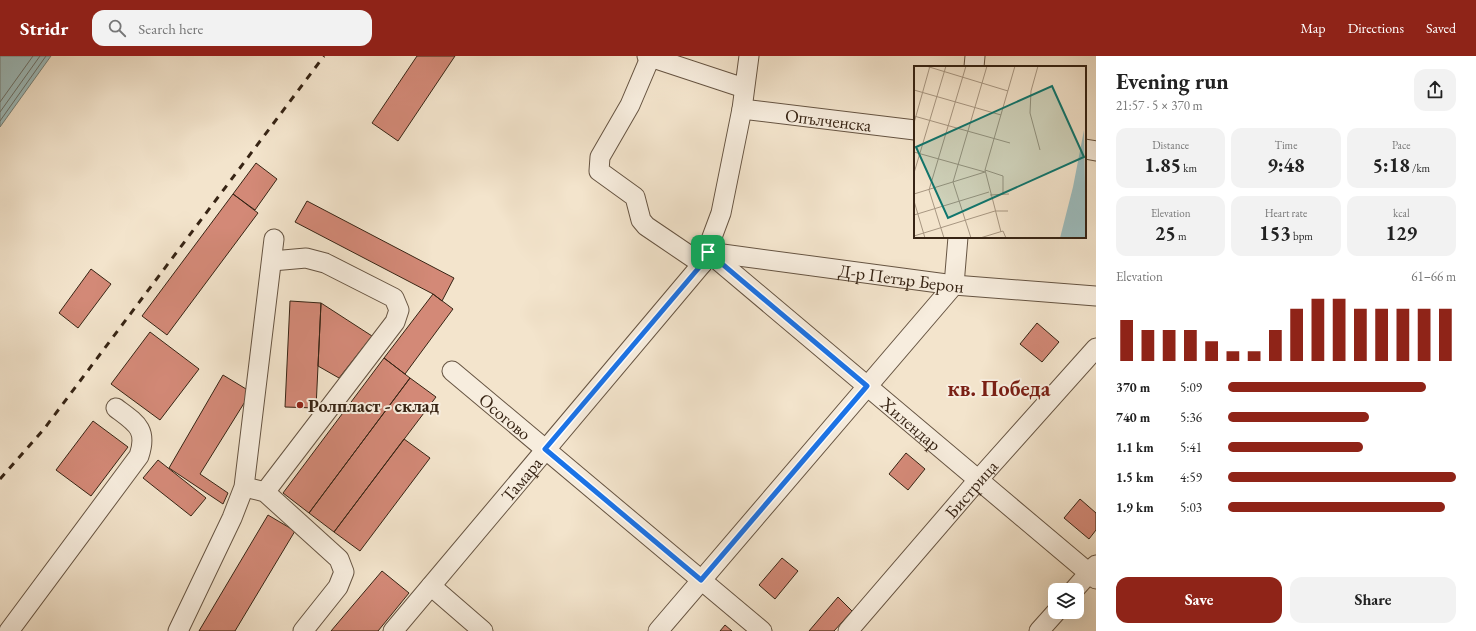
<!DOCTYPE html>
<html lang="en">
<head>
<meta charset="utf-8">
<style>
	:root { --surface:#fff; --page:#f2f2f2; --text:#222; --muted:#767676; --accent:#8f2418 }
	body { margin:0; font-family:"EB Garamond",serif; background:var(--page); color:var(--text); height:100vh; display:flex; flex-direction:column; font-size:15px; white-space:nowrap }
	* { box-sizing:border-box; margin:0 }
	p { font-size:13px; color:var(--muted) }
	.icon { flex:none; width:22px; height:22px; fill:none; stroke:currentColor; stroke-width:2; stroke-linecap:round; stroke-linejoin:round }
	.map { position:relative; flex:1; overflow:hidden }
	.side { display:flex; flex-direction:column; background:var(--surface); width:380px }
	.side>* { flex:none }
	.controls { position:absolute; left:1048px; top:527px; display:grid; gap:8px }
	.controls a { display:grid; place-items:center; width:36px; height:36px; border-radius:8px; background:var(--surface); box-shadow:0 4px 16px #0002; font-size:20px }
	.pin { position:absolute; display:grid; place-items:center; width:34px; height:34px; color:#fff; margin:-17px; border-radius:8px; box-shadow:0 2px 6px #0006 }
	.round { display:grid; place-items:center; flex:none; width:42px; height:42px; border-radius:12px; background:var(--page) }
	.head { display:flex; align-items:center; justify-content:space-between; height:68px; padding:0 20px }
	h1 { font-size:22px; font-weight:700; line-height:30px }
	.stats { display:grid; grid-template-columns:repeat(3,1fr); gap:6px; height:68px; padding:4px 20px }
	.stats div { display:grid; align-content:center; border-radius:10px; background:var(--page); text-align:center }
	.stats b { font-size:20px; font-weight:700 }
	.stats small { font-size:11px; font-weight:400 }
	.stats p { font-size:11px }
	.chart { height:112px; padding:8px 20px }
	.chart p { display:flex; justify-content:space-between }
	.chart svg { width:100%; height:72px; margin-top:4px; stroke:var(--accent); stroke-width:6 }
	.action { display:flex; gap:8px; margin-top:auto; padding:8px 20px }
	.action a { flex:1; height:46px; border-radius:12px; background:var(--accent); color:#fff; font-size:16px; font-weight:700; line-height:46px; text-align:center }
	.action a+a { background:var(--page); color:var(--text) }
	ul { padding:0 20px; list-style:none; font-size:13px }
	li { display:grid; grid-template-columns:64px 48px 1fr; align-items:center; height:30px }
	li i { height:10px; border-radius:5px; background:var(--accent) }
	header { display:flex; align-items:center; gap:24px; box-sizing:border-box; height:56px; padding:0 20px; background:var(--accent); color:#fff }
	header strong { font-size:19px }
	nav { display:flex; gap:22px; margin-inline-start:auto; font-size:14px }
	.search { width:280px; height:36px; background:var(--page); display:flex; align-items:center; gap:10px; box-sizing:border-box; padding:0 14px; border-radius:12px; color:var(--muted); font-size:15px }
	main { display:flex; flex:1; min-height:0 }
	.map>svg:first-child { display:block }
</style>
</head>
<body>
<header>
<strong>Stridr</strong>
<div class="search"><svg class="icon" aria-label="search" viewBox="0 0 24 24"><circle cx="10" cy="10" r="6"/><path d="M15 15l6 6"/></svg>Search here</div>
<nav><a>Map</a><a>Directions</a><a>Saved</a></nav>
</header>
<main>
<div class="map">
<svg width="1096" height="575" viewBox="0 0 1096 575">
	<rect width="100%" height="100%" fill="#f3e4cc"/>
	<filter id="stains"><feTurbulence type="fractalNoise" baseFrequency=".005" numOctaves="4"/><feColorMatrix values="0 0 0 0 .2 0 0 0 0 .09 0 0 0 0 .02 0 0 0 .5 -.17"/></filter>
	<radialGradient id="worn" r=".72"><stop offset=".6" stop-color="#630" stop-opacity="0"/><stop offset="1" stop-color="#630" stop-opacity=".3"/></radialGradient>
	<path fill="#9dbdbe" stroke="#74807a" d="M 0,0 L 51,0 L 0,71 Z"/>
	<g fill="none" stroke-linecap="round" stroke-linejoin="round">
		<path stroke="#6a7069" stroke-width="1" d="M 0,46 L 33,0
			M 0,56 L 40,0
			M 0,65 L 46,0"/>
	</g>
	<path fill="#d38977" stroke="#372414" d="M 417,0 L 455,0 L 398,85 L 372,67 Z
		M 256,107 L 277,123 L 255,154 L 233,138 Z
		M 233,138 L 258,157 L 167,279 L 142,260 Z
		M 307,145 L 454,222 L 442,245 L 433,238 L 295,166 Z
		M 91,213 L 111,228 L 78,272 L 59,257 Z
		M 433,238 L 453,253 L 405,318 L 384,302 Z
		M 290,245 L 321,247 L 316,352 L 285,351 Z
		M 321,247 L 372,280 L 339,322 L 318,310 Z
		M 1037,267 L 1059,286 L 1042,306 L 1020,288 Z
		M 150,276 L 199,313 L 160,364 L 111,328 Z
		M 384,302 L 410,322 L 309,457 L 283,437 Z
		M 223,319 L 251,336 L 200,418 L 228,437 L 223,448 L 169,412 Z
		M 410,322 L 436,341 L 334,476 L 309,457 Z
		M 93,365 L 128,391 L 91,440 L 56,414 Z
		M 404,383 L 430,402 L 360,495 L 334,476 Z
		M 906,397 L 925,413 L 908,434 L 889,418 Z
		M 158,404 L 206,442 L 191,460 L 143,422 Z
		M 1080,443 L 1096,457 L 1096,474 L 1089,483 L 1064,462 Z
		M 268,459 L 295,475 L 235,575 L 199,575 Z
		M 782,502 L 798,515 L 775,543 L 759,529 Z
		M 382,515 L 409,537 L 378,575 L 331,575 Z
		M 838,541 L 852,555 L 834,575 L 809,575 Z
		M 725,569 L 732,575 L 720,575 Z"/>
	<g fill="none" stroke-linecap="round" stroke-linejoin="round">
		<g stroke="#665442" stroke-width="21">
			<g id="minor">
				<path d="M 647,0 L 744,32"/>
				<path d="M 650,2 L 630,49 L 600,101 L 599,115 L 635,141 L 641,164 L 646,170 L 702,208"/>
				<path d="M 974,11 L 975,0"/>
				<path id="s1" d="M 742,53 L 915,74"/>
				<path d="M 1085,93 L 1096,95"/>
				<path id="s2" d="M 708,196 L 1096,523"/>
				<path id="s3" d="M 708,196 L 954,229 L 1096,240"/>
				<path id="s4" d="M 452,315 L 762,575"/>
				<path d="M 253,433 L 265,436 L 339,503 L 344,516 L 338,531 L 303,575"/>
				<path d="M 265,436 L 395,266 L 399,254 L 394,242 L 325,207 L 306,202 L 272,205"/>
				<path d="M 431,530 L 483,575"/>
				<path d="M 1074,534 L 1096,509"/>
				<path d="M 9,575 L 139,400 C 148,373 136,367 116,352"/>
				<path d="M 178,575 L 232,462 L 244,431 L 274,183"/>
				<path id="s5" d="M 393,575 L 702,208 L 721,157 L 742,53 L 749,0"/>
				<path d="M 658,575 L 954,229 L 958,181"/>
				<path id="s6" d="M 848,575 L 978,424 L 1096,292"/>
				<path d="M 1039,575 L 1056,556"/>
			</g>
		</g>
		<use href="#minor" stroke="#f7edde" stroke-width="19"/>
		<path stroke="#372414" stroke-width="3" stroke-dasharray="7 7" stroke-linecap="butt" d="M 0,423 L 44,373 L 324,0"/>
	</g>
	<g fill="none" stroke-linecap="round" stroke-linejoin="round">
		<g stroke="#fff" stroke-width="8">
			<path id="route" d="M 708,196 L 867,330 L 701,524 L 545,393 L 702,208 Z"/>
		</g>
		<use href="#route" stroke="#1a73e8" stroke-width="5"/>
	</g>
	<circle fill="#8f2418" stroke="#f7edde" stroke-width="1.5" cx="300" cy="349" r="4"/>
	<g text-anchor="middle" dominant-baseline="central" stroke-width="4" stroke-linejoin="round" paint-order="stroke">
		<g font-size="18" fill="#372414" stroke="#f7edde">
			<text stroke="none"><textPath href="#s1" startOffset="87">Опълченска</textPath></text>
			<text stroke="none"><textPath href="#s3" startOffset="195">Д-р Петър Берон</textPath></text>
			<text stroke="none"><textPath href="#s4" startOffset="70">Осогово</textPath></text>
			<text stroke="none"><textPath href="#s2" startOffset="266">Хилендар</textPath></text>
			<text stroke="none"><textPath href="#s5" startOffset="199">Тамара</textPath></text>
			<text stroke="none"><textPath href="#s6" startOffset="188">Бистрица</textPath></text>
		</g>
		<g font-size="18" font-weight="bold" fill="#372414" stroke="#f7edde" text-anchor="start">
			<text x="308" y="349">Ролпласт - склад</text>
		</g>
		<g font-size="22" font-weight="bold" fill="#7a1f14" stroke="#f7edde">
			<text x="999" y="332">кв. Победа</text>
		</g>
	</g>
	<g transform="translate(914 10)">
		<rect width="172" height="172" fill="#f3e4cc"/>
		<path d="M 170,64 L 172,172 L 146,172 L 159,121 Z" fill="#9dbdbe"/>
		<path fill="none" stroke="#a89782" stroke-width="1" d="M 12,0 L 94,25M 124,0 L 117,25 L 116,47 L 126,84M 0,24 L 87,49M 0,50 L 96,77M 0,57 L 16,0M 0,86 L 71,106M 71,104 L 89,110 L 89,127M 0,107 L 32,0M 0,128 L 71,106M 76,129 L 95,128M 0,135 L 11,172M 0,149 L 75,126M 87,166 L 71,104 L 101,0M 0,170 L 81,145 L 94,145M 30,172 L 15,124 L 52,0M 57,172 L 39,116 L 73,0M 66,172 L 89,165 L 92,172"/>
		<path fill="#0f766e" fill-opacity="0.15" stroke="#0f766e" stroke-width="2" d="M 138,20 L 170,91 L 34,152 L 2,81 Z"/>
		<rect width="172" height="172" fill="none" stroke="#372414" stroke-width="2"/>
	</g>
	<rect width="100%" height="100%" filter="url(#stains)"/>
	<rect width="100%" height="100%" fill="url(#worn)"/>
</svg>
<div class="controls">
<a><svg class="icon" aria-label="layers" viewBox="0 0 24 24"><path d="M12 4l9 5-9 5-9-5zM3 14l9 5 9-5"/></svg></a>
</div>
<div class="pin" style="left:708px;top:196px;background:#1e9e55"><svg class="icon" aria-label="arrive" viewBox="0 0 24 24"><path d="M6 21V4h12l-3 4 3 4H6"/></svg></div>
</div>
<section class="side">
<div class="head"><div><h1>Evening run</h1><p>21:57 · 5 × 370 m</p></div><a class="round"><svg class="icon" aria-label="share" viewBox="0 0 24 24"><path d="M12 15V3M7 8l5-5 5 5M5 13v7h14v-7"/></svg></a></div>
<div class="stats">
<div><p>Distance</p><b>1.85<small> km</small></b></div>
<div><p>Time</p><b>9:48</b></div>
<div><p>Pace</p><b>5:18<small> /km</small></b></div>
</div>
<div class="stats">
<div><p>Elevation</p><b>25<small> m</small></b></div>
<div><p>Heart rate</p><b>153<small> bpm</small></b></div>
<div><p>kcal</p><b>129</b></div>
</div>
<div class="chart"><p><span>Elevation</span>61–66 m</p>
<svg viewBox="0 0 160 44" preserveAspectRatio="none"><path d="M5 44V19M15 44V25M25 44V25M35 44V25M45 44V32M55 44V38M65 44V38M75 44V25M85 44V12M95 44V6M105 44V6M115 44V12M125 44V12M135 44V12M145 44V12M155 44V12"/></svg>
</div>
<ul>
<li><b>370 m</b>5:09<i style="width:87%"></i></li>
<li><b>740 m</b>5:36<i style="width:62%"></i></li>
<li><b>1.1 km</b>5:41<i style="width:59%"></i></li>
<li><b>1.5 km</b>4:59<i style="width:100%"></i></li>
<li><b>1.9 km</b>5:03<i style="width:95%"></i></li>
</ul>
<div class="action"><a>Save</a><a>Share</a></div>
</section>
</main>
</body>
</html>
